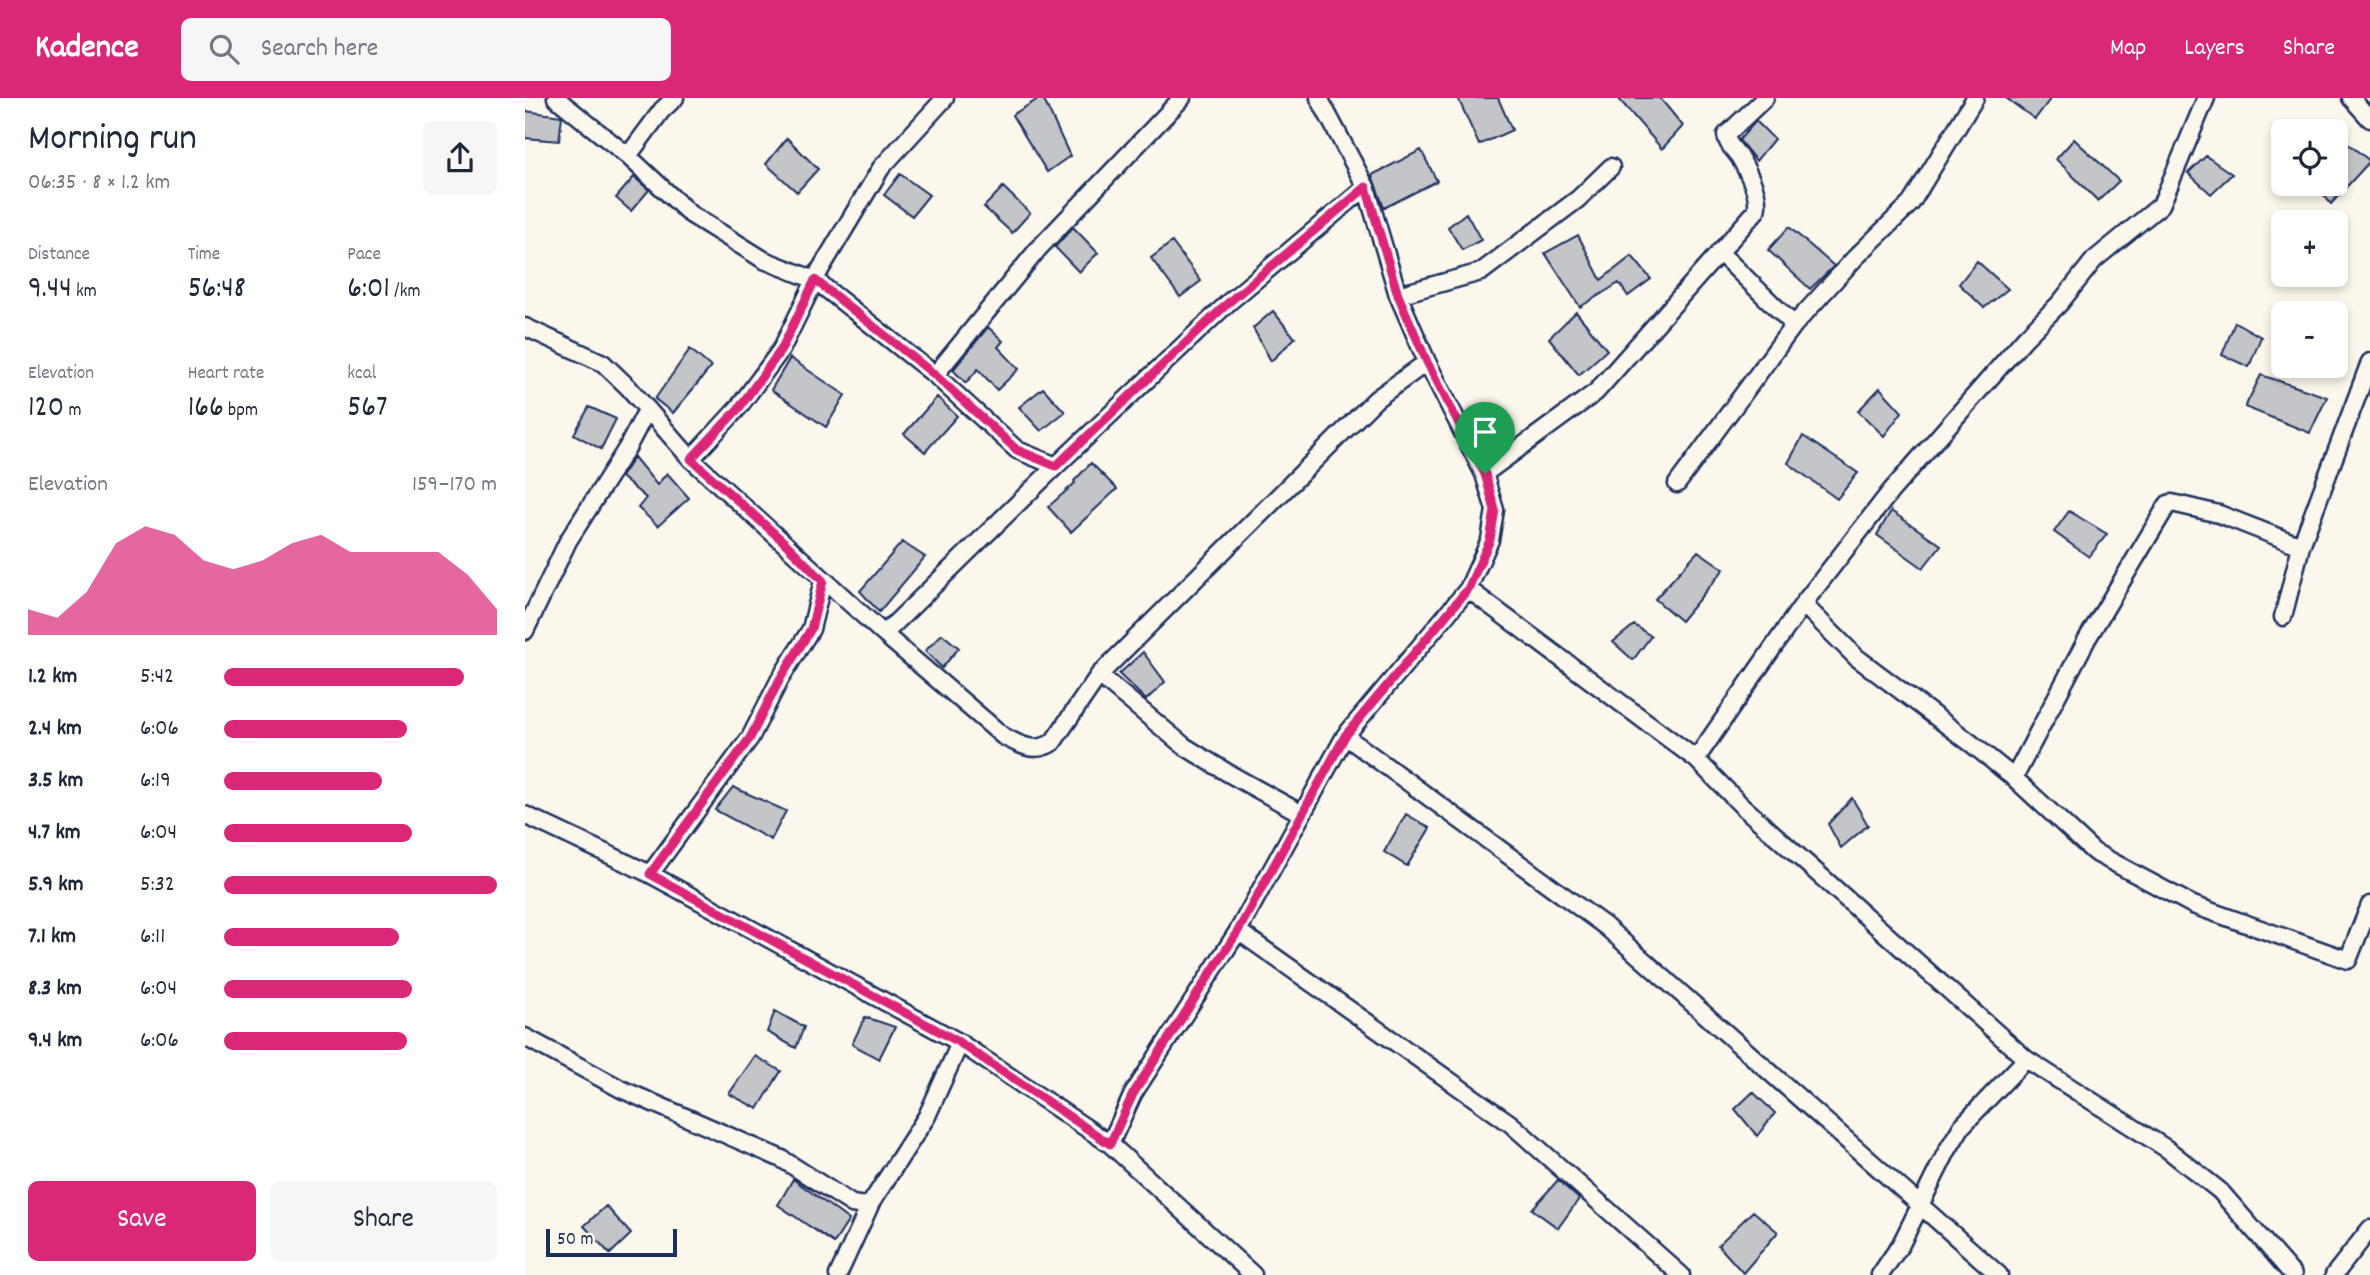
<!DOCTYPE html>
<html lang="en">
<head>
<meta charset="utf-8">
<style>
	:root { --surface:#fff; --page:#f6f6f7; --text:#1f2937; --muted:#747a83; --accent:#db2777 }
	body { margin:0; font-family:Dekko,sans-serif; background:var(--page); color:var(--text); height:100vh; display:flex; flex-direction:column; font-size:26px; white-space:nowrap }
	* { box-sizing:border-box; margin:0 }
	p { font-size:23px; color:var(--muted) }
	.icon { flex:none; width:38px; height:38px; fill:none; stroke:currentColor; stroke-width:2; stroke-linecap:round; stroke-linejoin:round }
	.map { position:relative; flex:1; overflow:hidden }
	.drawer { display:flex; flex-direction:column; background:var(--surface); width:525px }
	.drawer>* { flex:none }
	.tools { position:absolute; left:1746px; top:21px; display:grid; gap:14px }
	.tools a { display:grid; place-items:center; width:77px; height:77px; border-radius:10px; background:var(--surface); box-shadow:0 4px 10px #0003; font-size:35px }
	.scale { position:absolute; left:21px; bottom:18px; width:131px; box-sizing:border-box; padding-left:7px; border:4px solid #1b2f5e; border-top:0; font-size:19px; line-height:24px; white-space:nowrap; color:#1b2f5e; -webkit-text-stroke:5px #fbf7ec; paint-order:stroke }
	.pin { position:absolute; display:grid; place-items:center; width:60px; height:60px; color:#fff; margin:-72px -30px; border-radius:50% 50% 50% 0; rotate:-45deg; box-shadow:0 0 7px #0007 }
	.pin .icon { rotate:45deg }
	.round { display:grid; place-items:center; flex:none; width:74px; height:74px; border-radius:10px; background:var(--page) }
	.head { display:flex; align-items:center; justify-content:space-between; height:119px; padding:0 28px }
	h1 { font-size:38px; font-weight:600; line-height:52px }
	.figures { display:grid; grid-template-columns:repeat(3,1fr); gap:10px; height:119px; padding:7px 28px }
	.figures div { display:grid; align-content:center }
	.figures b { font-size:30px; font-weight:600 }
	.figures small { font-size:19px; font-weight:400 }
	.figures p { font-size:19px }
	.chart { height:196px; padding:14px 28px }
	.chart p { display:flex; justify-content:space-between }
	.chart svg { width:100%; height:126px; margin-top:7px; fill:var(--accent); opacity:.7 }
	.action { display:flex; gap:14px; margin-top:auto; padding:14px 28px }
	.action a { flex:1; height:80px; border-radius:10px; background:var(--accent); color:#fff; font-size:28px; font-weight:600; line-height:80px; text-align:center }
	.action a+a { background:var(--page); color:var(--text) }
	ul { padding:0 28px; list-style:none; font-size:23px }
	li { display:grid; grid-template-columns:112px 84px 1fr; align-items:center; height:52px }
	li i { height:18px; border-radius:9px; background:var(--accent) }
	header { display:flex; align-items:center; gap:42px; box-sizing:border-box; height:98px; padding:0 35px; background:var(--accent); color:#fff }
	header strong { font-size:33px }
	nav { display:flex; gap:38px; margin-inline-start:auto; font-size:24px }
	.search { width:490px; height:63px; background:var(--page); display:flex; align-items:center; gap:18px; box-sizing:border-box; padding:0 24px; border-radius:10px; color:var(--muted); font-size:26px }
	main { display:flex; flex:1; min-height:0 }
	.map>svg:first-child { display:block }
</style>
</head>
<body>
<header>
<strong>Kadence</strong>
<div class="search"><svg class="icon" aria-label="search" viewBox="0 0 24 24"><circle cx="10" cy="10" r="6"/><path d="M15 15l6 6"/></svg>Search here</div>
<nav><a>Map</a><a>Layers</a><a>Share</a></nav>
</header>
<main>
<section class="drawer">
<div class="head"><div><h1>Morning run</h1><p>06:35 · 8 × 1.2 km</p></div><a class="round"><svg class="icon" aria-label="share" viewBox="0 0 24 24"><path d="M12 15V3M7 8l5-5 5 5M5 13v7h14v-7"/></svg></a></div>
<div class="figures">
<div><p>Distance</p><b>9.44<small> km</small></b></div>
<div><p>Time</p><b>56:48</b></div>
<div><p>Pace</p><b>6:01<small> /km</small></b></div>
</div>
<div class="figures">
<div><p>Elevation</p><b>120<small> m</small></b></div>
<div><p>Heart rate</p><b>166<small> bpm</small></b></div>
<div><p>kcal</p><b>567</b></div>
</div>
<div class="chart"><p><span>Elevation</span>159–170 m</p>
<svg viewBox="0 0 160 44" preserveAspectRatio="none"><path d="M0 44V35L10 38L20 29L30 12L40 6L50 9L60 18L70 21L80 18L90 12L100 9L110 15L120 15L130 15L140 15L150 23L160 35V44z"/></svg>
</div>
<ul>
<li><b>1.2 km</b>5:42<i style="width:88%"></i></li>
<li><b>2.4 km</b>6:06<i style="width:67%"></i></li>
<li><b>3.5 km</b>6:19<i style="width:58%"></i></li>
<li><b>4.7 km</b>6:04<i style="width:69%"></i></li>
<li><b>5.9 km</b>5:32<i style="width:100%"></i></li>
<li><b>7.1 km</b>6:11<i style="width:64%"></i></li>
<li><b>8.3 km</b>6:04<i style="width:69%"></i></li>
<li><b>9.4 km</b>6:06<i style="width:67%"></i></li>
</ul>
<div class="action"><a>Save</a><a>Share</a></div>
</section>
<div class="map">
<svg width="1845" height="1177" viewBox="0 0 1845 1177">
	<rect width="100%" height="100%" fill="#fbf7ec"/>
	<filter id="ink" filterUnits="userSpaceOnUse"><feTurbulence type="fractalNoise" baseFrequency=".0143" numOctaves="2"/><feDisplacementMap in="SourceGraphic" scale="14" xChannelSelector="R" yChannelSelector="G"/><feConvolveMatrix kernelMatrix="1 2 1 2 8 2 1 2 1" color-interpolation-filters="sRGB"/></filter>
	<g filter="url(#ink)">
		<path fill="#c3c5c9" stroke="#1b2f5e" stroke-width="2" d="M 515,0 L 518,0 L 545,58 L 522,74 L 487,17 Z
			M 933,0 L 973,0 L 987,32 L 954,47 Z
			M 1093,0 L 1135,0 L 1158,28 L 1137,51 Z
			M 1481,0 L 1526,0 L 1510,21 Z
			M 0,13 L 37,18 L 34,43 L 0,40 Z
			M 1231,23 L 1249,41 L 1231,63 L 1214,42 Z
			M 262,40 L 293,71 L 272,94 L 241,66 Z
			M 1549,41 L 1594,83 L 1573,103 L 1531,61 Z
			M 1822,45 L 1845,63 L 1806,106 L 1790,86 L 1811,86 L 1811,58 Z
			M 896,52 L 912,83 L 859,110 L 847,77 Z
			M 1681,58 L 1707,76 L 1686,96 L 1663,75 Z
			M 375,76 L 404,97 L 387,118 L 359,97 Z
			M 109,79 L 124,92 L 106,113 L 91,100 Z
			M 478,89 L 505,115 L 487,135 L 459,109 Z
			M 941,115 L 956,142 L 937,152 L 923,129 Z
			M 548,129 L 573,155 L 554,174 L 530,149 Z
			M 1264,129 L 1309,168 L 1285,191 L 1243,152 Z
			M 1053,137 L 1076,182 L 1107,158 L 1126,181 L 1103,198 L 1094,185 L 1055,209 L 1020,155 Z
			M 647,144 L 676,183 L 655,199 L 626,160 Z
			M 1452,163 L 1483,191 L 1459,210 L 1434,186 Z
			M 748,213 L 770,240 L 746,263 L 728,230 Z
			M 1051,214 L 1082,252 L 1054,277 L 1024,240 Z
			M 1710,224 L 1736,239 L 1724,269 L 1697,257 Z
			M 463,229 L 478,243 L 473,249 L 494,271 L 472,292 L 453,271 L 441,285 L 428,272 Z
			M 165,251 L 186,269 L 148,315 L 130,301 Z
			M 265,260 L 320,297 L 301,329 L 246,292 Z
			M 1736,277 L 1802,299 L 1785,335 L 1720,309 Z
			M 518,290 L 540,314 L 516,333 L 494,309 Z
			M 1355,290 L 1377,314 L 1359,338 L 1333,313 Z
			M 412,299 L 432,318 L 400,354 L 379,336 Z
			M 64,309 L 91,321 L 76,351 L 49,336 Z
			M 1278,338 L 1333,375 L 1312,401 L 1263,365 Z
			M 109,359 L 132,387 L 142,375 L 164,400 L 133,428 L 113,410 L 121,400 L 96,379 Z
			M 566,365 L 592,391 L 546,434 L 523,409 L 550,385 L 549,383 Z
			M 1366,413 L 1416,447 L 1398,470 L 1352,437 Z
			M 1544,413 L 1582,436 L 1564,459 L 1529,434 Z
			M 377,444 L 400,459 L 354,514 L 335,493 Z
			M 1173,453 L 1199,471 L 1156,523 L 1130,501 Z
			M 1109,527 L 1126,538 L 1108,562 L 1088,544 Z
			M 417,536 L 434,550 L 417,570 L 400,553 Z
			M 618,554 L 640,584 L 621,602 L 594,576 Z
			M 208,689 L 261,713 L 246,742 L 190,712 Z
			M 1327,700 L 1343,727 L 1316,750 L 1303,726 Z
			M 881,716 L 905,730 L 882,768 L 859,754 Z
			M 250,913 L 279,929 L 271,950 L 242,934 Z
			M 340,919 L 370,929 L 354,961 L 327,946 Z
			M 230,958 L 256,973 L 233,1011 L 204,996 Z
			M 1228,994 L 1250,1015 L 1232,1038 L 1210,1011 Z
			M 268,1081 L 324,1122 L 309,1145 L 253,1107 Z
			M 1033,1082 L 1054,1101 L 1033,1130 L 1007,1111 Z
			M 81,1108 L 106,1136 L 85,1156 L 59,1128 Z
			M 1228,1113 L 1253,1134 L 1218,1175 L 1193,1147 Z"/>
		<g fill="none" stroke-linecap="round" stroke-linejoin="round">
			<g stroke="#1b2f5e" stroke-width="21">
				<path id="minor" d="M 31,0 L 103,58 L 137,12 L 150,0
					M 1826,0 L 1845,21
					M 103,58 L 165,116 L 239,162 L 290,182 L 410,277 L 492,352 L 531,368
					M 1194,154 L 1269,227 L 1330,160 L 1386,105 L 1450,0
					M 873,197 L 956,174 L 1053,101 L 1086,69
					M 0,229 L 78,265 L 103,289 L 166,361 L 359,536 L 531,368 L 704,204 L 841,89
					M 410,277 L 514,150 L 657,0
					M 166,361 L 213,310 L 256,252 L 295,172 L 356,70 L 420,0
					M 959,376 L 1071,294 L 1231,113 C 1236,98 1223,74 1215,60 C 1210,52 1202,47 1201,37 L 1240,0
					M 1152,386 L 1269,227
					M 943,491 L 1171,661 L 1216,707 L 1501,961 L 1642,1051 L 1695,1093 L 1768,1177
					M 1278,506 L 1331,559 L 1447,646 L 1489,680 L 1569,754 L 1668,807 L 1823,862 L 1845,807
					M 1758,519 L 1776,448
					M 0,533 L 43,443 L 102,350 L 122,312
					M 359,536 L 478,638 C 495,647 510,656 528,644 L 574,577 L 851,301 L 902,264
					M 574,577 L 659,648 L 703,675 L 777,716
					M 820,638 L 1080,828 L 1474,1177
					M 1171,661 L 1278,506 L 1366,393 L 1500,240 L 1535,205 L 1569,162 L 1636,107 L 1681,0
					M 1489,680 L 1562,541 L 1643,406 L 1647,405 L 1694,416 L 1776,448 L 1845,264
					M 0,717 L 125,776 L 432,943 L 585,1046 L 728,1177
					M 125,776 L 225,640 L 255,581 L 286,531 L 298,483
					M 713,833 L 986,1026 L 1156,1177
					M 0,939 L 96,991 L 257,1061 L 327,1106 L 340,1108 L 346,1105 L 402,1018 L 435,945
					M 585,1046 L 608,996 L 713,833 L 820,638 L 943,491 L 965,442 L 970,412 L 959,376 L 902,264 L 873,197 L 841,89 L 794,0
					M 313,1177 L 346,1105
					M 1355,1177 L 1376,1146 L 1422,1053 L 1437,1028 L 1501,961
					M 1809,1177 L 1845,1131"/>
			</g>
			<use href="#minor" stroke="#fbf7ec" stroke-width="16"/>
		</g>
	</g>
	<g fill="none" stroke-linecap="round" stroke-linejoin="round" filter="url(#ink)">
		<g stroke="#fff" stroke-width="14">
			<path id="route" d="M 841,89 L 873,197 L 902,264 L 960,376 L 970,412 L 965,442 L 943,491 L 820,638 L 713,833 L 608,996 L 585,1046 L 432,943 L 125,776 L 225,640 L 255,581 L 286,531 L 298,483 L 259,444 L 166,361 L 214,310 L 256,252 L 290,182 L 410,277 L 492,352 L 531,368 L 704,204 Z"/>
		</g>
		<use href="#route" stroke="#db2777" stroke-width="9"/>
	</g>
</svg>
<div class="tools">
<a><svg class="icon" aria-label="locate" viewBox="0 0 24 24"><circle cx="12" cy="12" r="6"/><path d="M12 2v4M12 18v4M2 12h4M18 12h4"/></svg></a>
<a>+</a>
<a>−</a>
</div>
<div class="scale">50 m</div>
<div class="pin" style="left:960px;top:376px;background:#1e9e55"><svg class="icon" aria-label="arrive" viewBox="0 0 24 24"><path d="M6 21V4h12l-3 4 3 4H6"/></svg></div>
</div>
</main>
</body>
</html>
